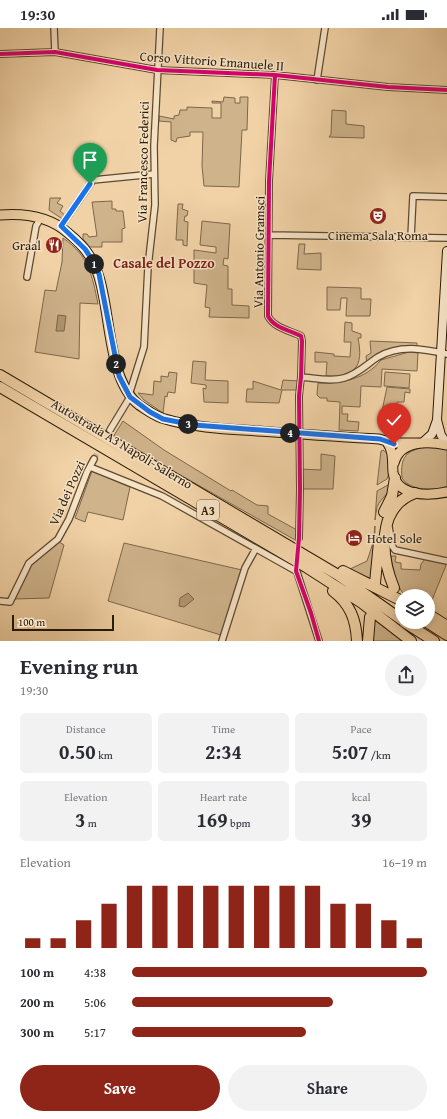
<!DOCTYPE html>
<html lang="en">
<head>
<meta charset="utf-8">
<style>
	:root { --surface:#fff; --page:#f2f2f3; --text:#2b2b33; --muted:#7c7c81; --accent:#8f2418 }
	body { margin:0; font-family:"Gentium Book Plus",serif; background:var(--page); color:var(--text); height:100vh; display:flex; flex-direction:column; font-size:15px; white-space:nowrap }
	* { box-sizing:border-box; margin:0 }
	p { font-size:13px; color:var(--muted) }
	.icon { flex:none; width:22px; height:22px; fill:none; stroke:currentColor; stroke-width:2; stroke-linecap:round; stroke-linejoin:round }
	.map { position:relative; height:613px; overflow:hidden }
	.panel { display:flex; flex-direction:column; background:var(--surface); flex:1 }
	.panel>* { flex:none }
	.tools { position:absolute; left:395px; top:561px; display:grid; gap:8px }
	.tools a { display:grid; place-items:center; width:40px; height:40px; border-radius:50%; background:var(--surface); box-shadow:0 2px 10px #0003; font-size:20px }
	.scale { position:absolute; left:12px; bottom:10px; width:102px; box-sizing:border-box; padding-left:4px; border:2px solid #2b1b08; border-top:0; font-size:11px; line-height:14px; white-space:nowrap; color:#2b1b08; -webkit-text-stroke:3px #f6e2c5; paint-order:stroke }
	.pin { position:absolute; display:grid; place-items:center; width:34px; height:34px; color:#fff; margin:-41px -17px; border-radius:50% 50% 50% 0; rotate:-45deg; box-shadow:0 0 4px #0007 }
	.pin .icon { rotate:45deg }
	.km { position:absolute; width:20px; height:20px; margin:-10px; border-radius:50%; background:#222; color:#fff; font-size:11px; line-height:20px; text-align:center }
	.round { display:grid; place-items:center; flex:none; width:42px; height:42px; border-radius:21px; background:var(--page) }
	.head { display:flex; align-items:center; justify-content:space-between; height:68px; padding:0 20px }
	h1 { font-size:22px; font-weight:600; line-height:30px }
	.metrics { display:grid; grid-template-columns:repeat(3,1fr); gap:6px; height:68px; padding:4px 20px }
	.metrics div { display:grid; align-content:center; border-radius:6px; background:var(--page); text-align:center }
	.metrics b { font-size:20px; font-weight:600 }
	.metrics small { font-size:11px; font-weight:400 }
	.metrics p { font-size:11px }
	.chart { height:112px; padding:8px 20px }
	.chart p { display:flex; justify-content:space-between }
	.chart svg { width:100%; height:72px; margin-top:4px; stroke:var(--accent); stroke-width:6 }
	.primary-button { display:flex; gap:8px; margin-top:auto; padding:8px 20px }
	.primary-button a { flex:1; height:46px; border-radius:24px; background:var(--accent); color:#fff; font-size:16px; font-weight:600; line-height:46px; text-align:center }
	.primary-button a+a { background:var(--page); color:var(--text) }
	ul { padding:0 20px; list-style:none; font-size:13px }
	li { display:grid; grid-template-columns:64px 48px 1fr; align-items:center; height:30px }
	li i { height:10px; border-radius:5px; background:var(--accent) }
	.status { display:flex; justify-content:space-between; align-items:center; height:28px; padding:0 20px; background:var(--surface); direction:ltr }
	.status svg { height:11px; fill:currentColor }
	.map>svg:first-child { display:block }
</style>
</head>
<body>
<div class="status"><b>19:30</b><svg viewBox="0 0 49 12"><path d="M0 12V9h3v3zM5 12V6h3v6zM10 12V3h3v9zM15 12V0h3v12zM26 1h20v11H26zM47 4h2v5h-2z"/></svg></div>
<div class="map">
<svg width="447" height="613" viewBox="0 0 447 613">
	<rect width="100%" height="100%" fill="#f1d2a6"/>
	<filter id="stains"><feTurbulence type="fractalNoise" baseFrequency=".005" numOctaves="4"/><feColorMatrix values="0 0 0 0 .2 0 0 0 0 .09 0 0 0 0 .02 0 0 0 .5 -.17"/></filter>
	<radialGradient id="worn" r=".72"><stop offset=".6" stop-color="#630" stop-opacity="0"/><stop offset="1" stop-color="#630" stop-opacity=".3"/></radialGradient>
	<path fill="#cfb38b" stroke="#7d674a" d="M 224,69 L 235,70 L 235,75 L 240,75 L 240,69 L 248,69 L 247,102 L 242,102 L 239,159 L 204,158 L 202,138 L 203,104 L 190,104 L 190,108 L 177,110 L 176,114 L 171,112 L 171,94 L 159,93 L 159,88 L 174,91 L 174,88 L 179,87 L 180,82 L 187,82 L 187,79 L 212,80 L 212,90 L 221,90 L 221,75 L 212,75 L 212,73 L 223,74 Z
		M 332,82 L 346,83 L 346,96 L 364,98 L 364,110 L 329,109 L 331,106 Z
		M 50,170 L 61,170 L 57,175 L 63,178 L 60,183 L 66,188 L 64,192 L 49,182 Z
		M 112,173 L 112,181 L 116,181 L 116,183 L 123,183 L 125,200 L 122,201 L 122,214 L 102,214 L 102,219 L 90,219 L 83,211 L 83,206 L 87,206 L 89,209 L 97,208 L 92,174 Z
		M 178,176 L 183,176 L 182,181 L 188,183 L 187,188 L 185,188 L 184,193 L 188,194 L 187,218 L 183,217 L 183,212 L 176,212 Z
		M 202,193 L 230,196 L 228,231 L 224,230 L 223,237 L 228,238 L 228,261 L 232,261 L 232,277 L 249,278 L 249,290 L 209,289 L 210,280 L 205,279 L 207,257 L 194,255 L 194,222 L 216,225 L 216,219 L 200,217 Z
		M 63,210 C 89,228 92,247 98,276 L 80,275 L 79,331 L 35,324 L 45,262 L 56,263 L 62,234 Z
		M 299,216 L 305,216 L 304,226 L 321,225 L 321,242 L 297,241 Z
		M 327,259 L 361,260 L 361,271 L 371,271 L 370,288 L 346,288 L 347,270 L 341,270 L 340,282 L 327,282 Z
		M 345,294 L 352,295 L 352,303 L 361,306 L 361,310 L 358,310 C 364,339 355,349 326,348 L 327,334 L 315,334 L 315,324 L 334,326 L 334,328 L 350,329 L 351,314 L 344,314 Z
		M 370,313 L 417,315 L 417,320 L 398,322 L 367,337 L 366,328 L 371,325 Z
		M 409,324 L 418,325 L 417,343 L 382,341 L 381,359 L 361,358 L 360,379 L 342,378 L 342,386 L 348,386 L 347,393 L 359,394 L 358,403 L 339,402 L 340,374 L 327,373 L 327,370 L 320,370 L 317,367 L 318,355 C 341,356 366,351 381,332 Z
		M 193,333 L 206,334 L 205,352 L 228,353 L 228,375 L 204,374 L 203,360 L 206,361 L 206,357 L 191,355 Z
		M 169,344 L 177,345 L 175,365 L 168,364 L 167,369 L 165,368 L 163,385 L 144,372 L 138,365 L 153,367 L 154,353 L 161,354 L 161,348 L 168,349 Z
		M 385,344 L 410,346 L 409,360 L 384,358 Z
		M 283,352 L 299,353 L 297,362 L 282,362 L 279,375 L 246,374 L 247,361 L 253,361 L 253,353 L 281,362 Z
		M 387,359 L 410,361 L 410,365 L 405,364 L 404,374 L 397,374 L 394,384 L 382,383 Z
		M 123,393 L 164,422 L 231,463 L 232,462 L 257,477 L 268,478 L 268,486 L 297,502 L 297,513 L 113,409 Z
		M 427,419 L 447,421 L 447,458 C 434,463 410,463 402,450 C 400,429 406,422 427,419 Z
		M 383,422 L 388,426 L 389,445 L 387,451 L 377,457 L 381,423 Z
		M 321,426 L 335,428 L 333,461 L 300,461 L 300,441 L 321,442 Z
		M 92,443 L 130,459 L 123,492 L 88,484 L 85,494 L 75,490 Z
		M 392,451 C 393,464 381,469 377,479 C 376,483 376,488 375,492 L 377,463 L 388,457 Z
		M 375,498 L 374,552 L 350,541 L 367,533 L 373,515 Z
		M 59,514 L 64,517 L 49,570 L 14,571 L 31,536 Z
		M 124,515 L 242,542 L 221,607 L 108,573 Z
		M 391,528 L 396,528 L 395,534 L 401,535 L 401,541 L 420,542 L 421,536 L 425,531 L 447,535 L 428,582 L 428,568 L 405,568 C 395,556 393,542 391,528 Z
		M 373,591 L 402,613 L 373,613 Z"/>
	<path fill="#ae9470" stroke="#7a6446" d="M 58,287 L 66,288 L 64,303 L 56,303 Z
		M 188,565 L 194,571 L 184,579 L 179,578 L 180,570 Z"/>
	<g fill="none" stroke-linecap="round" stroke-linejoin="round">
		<path stroke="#c9ad86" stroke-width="5.5" stroke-dasharray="5.5 3" stroke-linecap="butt" d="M 94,431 L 110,402"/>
		<g stroke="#5c4930" stroke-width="8">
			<path id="street" d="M 54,0 L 55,24
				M 0,26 L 55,24 L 157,42 L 275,47 L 388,59 L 447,62
				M 275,47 L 269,153 L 268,288 C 274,300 289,302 301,308 L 302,313 L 301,349 L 299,368 L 300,461 L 299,510
				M 317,52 L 325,0
				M 61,198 L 93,152 L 154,146
				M 269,207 L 447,210
				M 411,209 L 413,168 L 447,169
				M 27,249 L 36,198 L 41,190
				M 301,349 C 315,350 331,354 344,350 C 358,346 367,336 378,329 C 400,316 424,321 447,326
				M 129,367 L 144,319 L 148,239 L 155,177 L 154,118 L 160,0
				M 110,402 L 130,369
				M 90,439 L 162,468 L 296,543
				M 388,496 C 392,505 388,515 395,522 L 447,533
				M 296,541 L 319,613
				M 0,573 L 10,574 L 29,535 L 58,511 L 69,491 L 87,444 L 94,431
				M 222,613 L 245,540 L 255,522"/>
		</g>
		<g stroke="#2b1b08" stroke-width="10">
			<path id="secondary" d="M 447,223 L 437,392 L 441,407 L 447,416
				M 422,415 L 432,406 L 437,392"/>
		</g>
		<g stroke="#2b1b08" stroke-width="11">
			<path id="primary" d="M 0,187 C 25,185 49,188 68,205 C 82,216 93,229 98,246 C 111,282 107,352 139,377 C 147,382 156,389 165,391 C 195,400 228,401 258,403 C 299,406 339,409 379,411 L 394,415 L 418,415
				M 387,414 C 394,424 392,433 393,444 C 396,469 429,468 447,464
				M 394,435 C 400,412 428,413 447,417"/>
		</g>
		<g stroke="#2b1b08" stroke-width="12">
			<path id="highway" d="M 0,347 L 338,547 L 402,592
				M 0,359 L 306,539 L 362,575 L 411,613
				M 384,484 L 392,468 L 395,450
				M 343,543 L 402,573
				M 375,555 L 379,514
				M 394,560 C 381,529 376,479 415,465
				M 333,563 C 350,576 356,591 357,613
				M 428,586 L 447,598
				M 404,594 L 434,613
				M 427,594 L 447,607
				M 368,613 L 370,589"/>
		</g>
		<use href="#street" stroke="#f6e2c5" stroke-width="5.5"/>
		<use href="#secondary" stroke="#f6e2c5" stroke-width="8"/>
		<use href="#primary" stroke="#f1d2a6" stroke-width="9"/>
		<use href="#highway" stroke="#f1d2a6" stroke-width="10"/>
		<g stroke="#f6e2c5" stroke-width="6">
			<path id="cycleway" d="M 0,26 L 55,24 L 157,42 L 275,47 L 388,59 L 447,62
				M 275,47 L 269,153 L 268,288 C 274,300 289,302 301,308 L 302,313 L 301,349 L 299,368 L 300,461 L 299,510 L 296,543 L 311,585 L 319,613"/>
		</g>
		<use href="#cycleway" stroke="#d6006c" stroke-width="4"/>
	</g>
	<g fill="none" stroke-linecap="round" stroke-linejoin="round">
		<g stroke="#fff" stroke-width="8">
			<path id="route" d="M 90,156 L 61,198 L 85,221 L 93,233 L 99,246 L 119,348 L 130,369 L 150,384 L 163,391 L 194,397 L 380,411 L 394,416"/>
		</g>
		<use href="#route" stroke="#1a73e8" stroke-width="5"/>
	</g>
	<defs>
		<g id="theatre-disc" transform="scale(0.9)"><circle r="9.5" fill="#8f2418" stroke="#f6e2c5"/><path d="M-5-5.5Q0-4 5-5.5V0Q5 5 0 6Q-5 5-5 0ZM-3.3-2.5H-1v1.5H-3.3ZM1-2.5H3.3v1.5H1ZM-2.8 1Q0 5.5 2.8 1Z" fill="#fff"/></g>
		<g id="restaurant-disc" transform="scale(0.9)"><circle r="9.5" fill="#8f2418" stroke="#f6e2c5"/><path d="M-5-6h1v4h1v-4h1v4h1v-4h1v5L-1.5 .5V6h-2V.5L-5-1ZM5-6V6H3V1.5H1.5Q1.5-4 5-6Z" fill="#fff"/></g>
		<g id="hotel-disc" transform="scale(0.9)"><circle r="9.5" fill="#8f2418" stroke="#f6e2c5"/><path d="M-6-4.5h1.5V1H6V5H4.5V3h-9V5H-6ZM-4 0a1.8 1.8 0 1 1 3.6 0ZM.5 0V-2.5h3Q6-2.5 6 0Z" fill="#fff"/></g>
	</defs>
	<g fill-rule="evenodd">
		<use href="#theatre-disc" x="378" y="188"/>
		<use href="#restaurant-disc" x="54" y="217"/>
		<use href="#hotel-disc" x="354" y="510"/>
	</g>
	<g text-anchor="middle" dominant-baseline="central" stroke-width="3" stroke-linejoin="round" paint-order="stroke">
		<rect fill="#f6e2c5" stroke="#685741" stroke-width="1" x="197" y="472" width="22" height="20" rx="3"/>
		<g font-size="12" font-weight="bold" fill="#2b1b08">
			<text x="208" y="482">A3</text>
		</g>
		<g font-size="13" fill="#2b1b08" stroke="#f6e2c5">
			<text transform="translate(212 33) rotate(4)">Corso Vittorio Emanuele II</text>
			<text transform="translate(143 134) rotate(-89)">Via Francesco Federici</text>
			<text transform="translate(259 224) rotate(-89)">Via Antonio Gramsci</text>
			<text transform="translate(122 416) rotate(31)">Autostrada A3 Napoli-Salerno</text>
			<text transform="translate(67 465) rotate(-66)">Via dei Pozzi</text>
		</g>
		<g font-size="13" fill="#2b1b08" stroke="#f6e2c5">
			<text x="378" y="207">Cinema Sala Roma</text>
			<text x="41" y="217" text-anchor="end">Graal</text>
			<text x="367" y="510" text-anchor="start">Hotel Sole</text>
		</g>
		<g font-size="14" font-weight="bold" fill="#7a1f14" stroke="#f6e2c5">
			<text x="164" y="235">Casale del Pozzo</text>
		</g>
	</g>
	<rect width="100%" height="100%" filter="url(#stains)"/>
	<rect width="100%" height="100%" fill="url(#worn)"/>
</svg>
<div class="tools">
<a><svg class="icon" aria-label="layers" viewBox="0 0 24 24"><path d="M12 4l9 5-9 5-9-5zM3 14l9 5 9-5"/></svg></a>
</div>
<div class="scale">100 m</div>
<div class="pin" style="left:90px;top:156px;background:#1e9e55"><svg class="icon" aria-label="arrive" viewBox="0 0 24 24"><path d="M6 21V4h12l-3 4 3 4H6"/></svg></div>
<div class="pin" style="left:394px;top:416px;background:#d93025"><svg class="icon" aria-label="check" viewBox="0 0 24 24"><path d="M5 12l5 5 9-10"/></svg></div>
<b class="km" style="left:94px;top:236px">1</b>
<b class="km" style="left:116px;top:336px">2</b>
<b class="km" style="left:188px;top:396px">3</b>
<b class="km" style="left:290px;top:405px">4</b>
</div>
<section class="panel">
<div class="head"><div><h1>Evening run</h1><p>19:30</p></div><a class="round"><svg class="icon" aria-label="share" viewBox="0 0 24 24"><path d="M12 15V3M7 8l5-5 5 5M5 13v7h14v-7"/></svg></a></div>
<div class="metrics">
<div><p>Distance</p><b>0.50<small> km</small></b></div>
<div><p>Time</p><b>2:34</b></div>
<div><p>Pace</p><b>5:07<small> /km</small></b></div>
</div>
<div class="metrics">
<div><p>Elevation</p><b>3<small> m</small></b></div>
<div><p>Heart rate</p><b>169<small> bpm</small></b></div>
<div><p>kcal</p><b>39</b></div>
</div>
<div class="chart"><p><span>Elevation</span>16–19 m</p>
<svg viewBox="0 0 160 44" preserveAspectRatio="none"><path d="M5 44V38M15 44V38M25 44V27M35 44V17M45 44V6M55 44V6M65 44V6M75 44V6M85 44V6M95 44V6M105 44V6M115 44V6M125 44V17M135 44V17M145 44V27M155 44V38"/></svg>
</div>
<ul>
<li><b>100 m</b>4:38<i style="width:100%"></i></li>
<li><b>200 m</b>5:06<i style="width:68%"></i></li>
<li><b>300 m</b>5:17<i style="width:59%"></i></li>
</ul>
<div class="primary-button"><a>Save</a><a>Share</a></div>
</section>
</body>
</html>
